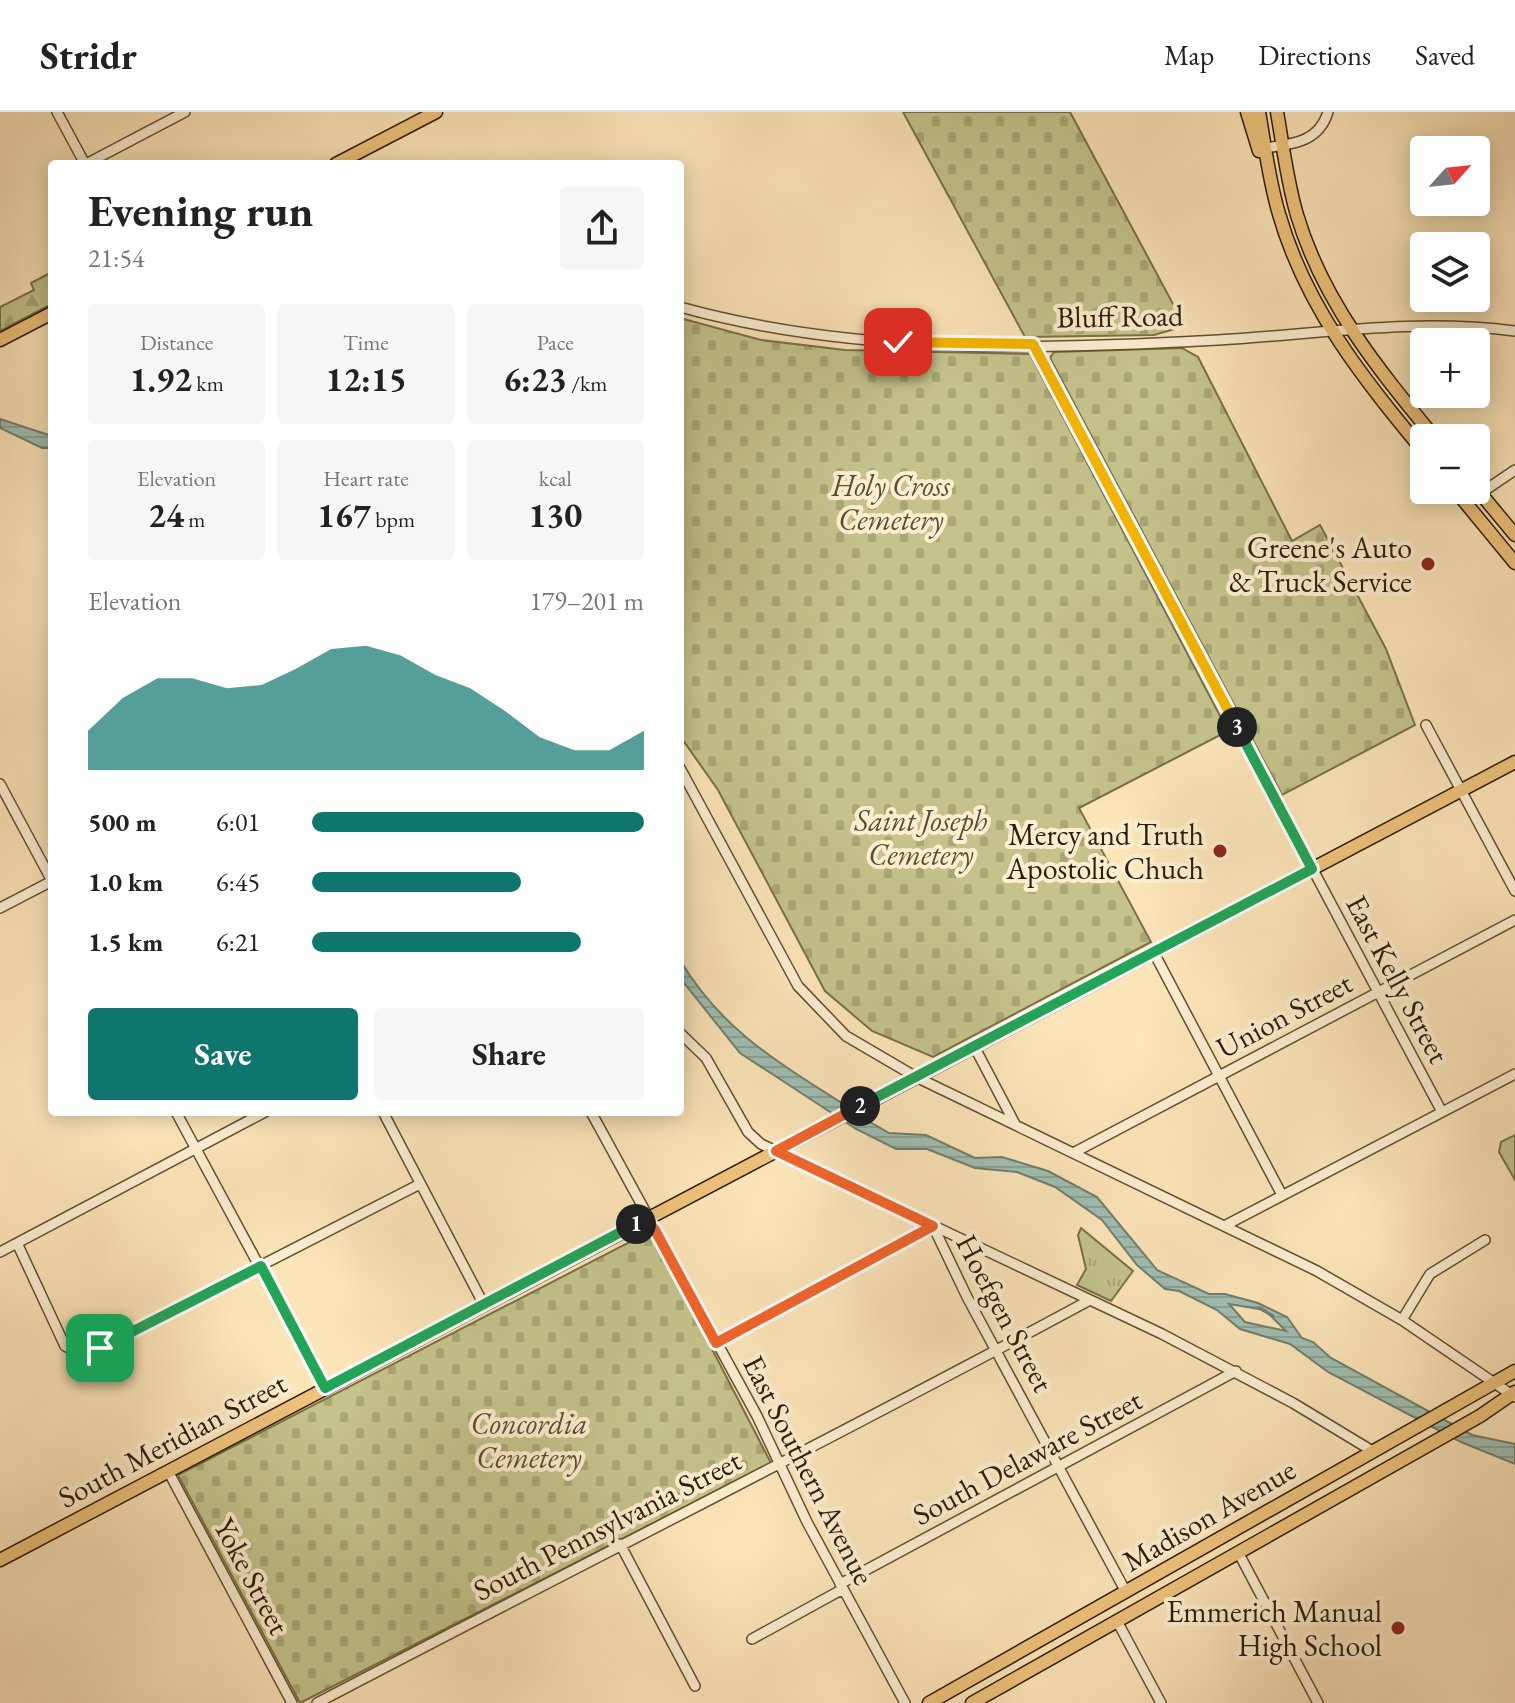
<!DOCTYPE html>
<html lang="en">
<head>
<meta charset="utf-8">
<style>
	:root { --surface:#fff; --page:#f6f6f6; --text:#222; --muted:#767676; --line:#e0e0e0; --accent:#0f766e }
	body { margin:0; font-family:"EB Garamond",serif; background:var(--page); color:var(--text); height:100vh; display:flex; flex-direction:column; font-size:30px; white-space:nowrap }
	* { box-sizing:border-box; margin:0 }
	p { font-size:26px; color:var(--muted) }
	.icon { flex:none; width:44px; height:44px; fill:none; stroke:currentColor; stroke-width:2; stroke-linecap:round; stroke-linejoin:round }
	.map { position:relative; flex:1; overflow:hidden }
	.side { position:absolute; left:48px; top:48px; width:636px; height:956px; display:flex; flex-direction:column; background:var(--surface); border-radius:8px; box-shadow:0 4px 20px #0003 }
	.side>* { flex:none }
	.needle { width:52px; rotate:63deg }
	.controls { position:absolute; left:1410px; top:24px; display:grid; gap:16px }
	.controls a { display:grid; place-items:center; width:80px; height:80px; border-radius:8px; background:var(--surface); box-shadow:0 4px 20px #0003; font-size:40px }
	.pin { position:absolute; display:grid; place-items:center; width:68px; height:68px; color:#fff; margin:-34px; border-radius:16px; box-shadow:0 4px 12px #0006 }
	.km { position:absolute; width:40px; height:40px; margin:-20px; border-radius:50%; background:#222; color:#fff; font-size:22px; line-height:40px; text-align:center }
	.round { display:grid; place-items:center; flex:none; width:84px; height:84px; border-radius:8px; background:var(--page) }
	.summary { display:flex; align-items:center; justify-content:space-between; height:136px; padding:0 40px }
	h1 { font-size:44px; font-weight:700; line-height:60px }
	.metrics { display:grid; grid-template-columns:repeat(3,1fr); gap:12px; height:136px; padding:8px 40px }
	.metrics div { display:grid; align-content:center; border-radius:8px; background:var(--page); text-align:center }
	.metrics b { font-size:34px; font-weight:700 }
	.metrics small { font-size:22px; font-weight:400 }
	.metrics p { font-size:22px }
	.chart { height:224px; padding:16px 40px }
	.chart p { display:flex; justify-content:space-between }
	.chart svg { width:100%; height:144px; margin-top:8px; fill:var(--accent); opacity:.7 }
	.cta { display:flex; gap:16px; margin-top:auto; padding:16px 40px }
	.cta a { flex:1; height:92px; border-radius:8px; background:var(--accent); color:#fff; font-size:32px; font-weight:700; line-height:92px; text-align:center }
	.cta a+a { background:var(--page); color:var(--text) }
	ul { padding:0 40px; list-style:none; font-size:26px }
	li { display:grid; grid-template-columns:128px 96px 1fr; align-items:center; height:60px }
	li i { height:20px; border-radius:10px; background:var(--accent) }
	header { display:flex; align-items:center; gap:48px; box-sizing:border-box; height:112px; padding:0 40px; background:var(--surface); border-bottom:2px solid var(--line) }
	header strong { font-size:38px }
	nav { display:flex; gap:44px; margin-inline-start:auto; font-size:28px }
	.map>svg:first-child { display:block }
</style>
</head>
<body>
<header>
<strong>Stridr</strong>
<nav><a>Map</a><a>Directions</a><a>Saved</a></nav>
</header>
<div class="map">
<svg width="1515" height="1591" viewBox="0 0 1515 1591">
	<defs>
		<pattern id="forest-firs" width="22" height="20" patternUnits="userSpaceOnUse" patternTransform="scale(2)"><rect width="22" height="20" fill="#c4c38b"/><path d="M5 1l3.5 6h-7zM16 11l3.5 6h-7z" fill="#a9a776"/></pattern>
		<pattern id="cemetery-stones" width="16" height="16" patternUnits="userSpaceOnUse" patternTransform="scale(2)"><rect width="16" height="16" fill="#c4c38b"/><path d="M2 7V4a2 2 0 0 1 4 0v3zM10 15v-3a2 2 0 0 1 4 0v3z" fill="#a9a776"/></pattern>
		<pattern id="park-tufts" width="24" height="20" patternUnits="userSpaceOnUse" patternTransform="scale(2)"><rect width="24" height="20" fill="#c4c38b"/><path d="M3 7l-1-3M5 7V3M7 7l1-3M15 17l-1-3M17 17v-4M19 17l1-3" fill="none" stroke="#a9a776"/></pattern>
		<pattern id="water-rules" width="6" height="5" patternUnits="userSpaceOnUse" patternTransform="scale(2)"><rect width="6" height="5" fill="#9fbfb3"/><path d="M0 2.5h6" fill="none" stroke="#89a498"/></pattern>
	</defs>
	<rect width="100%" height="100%" fill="#fce5b9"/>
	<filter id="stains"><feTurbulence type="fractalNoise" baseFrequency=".0025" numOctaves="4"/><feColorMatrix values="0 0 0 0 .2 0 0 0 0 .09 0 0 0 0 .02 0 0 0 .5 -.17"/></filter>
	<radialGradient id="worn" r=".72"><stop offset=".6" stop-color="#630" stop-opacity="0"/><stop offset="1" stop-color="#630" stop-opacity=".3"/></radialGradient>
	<path fill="#c4c38b" stroke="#797047" stroke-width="2" d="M 1515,1023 L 1515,1068 L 1499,1040 L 1501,1030 Z"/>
	<path fill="url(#forest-firs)" stroke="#797047" stroke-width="2" d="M 52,160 L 52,192 L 0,219 L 0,195 L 34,178 L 31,171 Z"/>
	<path fill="url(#cemetery-stones)" stroke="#797047" stroke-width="2" d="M 903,0 L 1070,0 L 1180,205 L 1175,217 L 1154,223 L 1025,225 Z
		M 680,206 L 761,228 L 845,238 L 1030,242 L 1228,619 L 1079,696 L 1151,830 L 933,945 L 872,919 L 825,879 L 718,678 L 680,624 Z
		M 1182,236 L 1198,245 L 1292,429 L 1320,413 L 1386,537 L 1415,613 L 1282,683 L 1050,246 L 1054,240 Z
		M 651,1119 L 771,1351 L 300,1591 L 178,1363 Z"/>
	<path fill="url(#park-tufts)" stroke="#797047" stroke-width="2" d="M 1081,1116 L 1133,1159 L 1111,1189 L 1077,1173 L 1086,1157 L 1078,1123 Z"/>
	<path fill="url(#water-rules)" stroke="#727e6d" stroke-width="2" fill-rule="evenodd" d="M 0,307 L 52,324 L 52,336 L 42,336 L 0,316 Z
		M 680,848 C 728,929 796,959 870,1010 L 889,1021 L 926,1023 L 975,1046 L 1002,1045 L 1048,1059 L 1097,1085 L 1157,1158 L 1209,1182 L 1225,1182 L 1258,1191 L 1287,1205 L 1302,1226 L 1313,1230 L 1331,1246 L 1472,1323 L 1515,1332 L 1515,1352 L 1461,1330 L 1328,1260 L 1290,1232 L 1240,1217 L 1217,1198 L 1179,1179 L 1165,1177 L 1137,1153 L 1102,1108 L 1055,1075 L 1017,1060 L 975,1056 L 927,1037 L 896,1037 L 856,1017 L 740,941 L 680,866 ZM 1229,1192 L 1265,1198 L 1286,1219 L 1245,1210 Z"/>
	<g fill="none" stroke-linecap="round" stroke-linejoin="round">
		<path stroke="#727e6d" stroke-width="3" d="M 1259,1196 L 1273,1204"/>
		<g stroke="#624e30" stroke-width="12">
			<path id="minor" d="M 57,0 L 85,52
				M 1265,36 C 1293,32 1319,30 1328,0
				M 86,52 L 185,0
				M 680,195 C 853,243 1041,238 1218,228 C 1319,222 1415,206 1515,219
				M 1033,232 L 1442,1000
				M 1466,391 L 1515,358
				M 1426,613 L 1515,779
				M 680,656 L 798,874 L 846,924 L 916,965 L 1317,1159 L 1402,1208 L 1515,1285
				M 0,672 L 52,769
				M 0,796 L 52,769
				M 1153,839 L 1282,1083
				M 680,921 L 706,946 L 748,1020 L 761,1032 L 1162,1222 L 1293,1291 L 1374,1340
				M 974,934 L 1015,1012
				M 176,1000 L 325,1276
				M 383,1000 L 484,1193
				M 591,1000 L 757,1304 L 807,1410 L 905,1591
				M 1075,1040 L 1515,808
				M 1226,1113 L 1515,962
				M 17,1131 L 65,1234 L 80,1242 L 100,1236 L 420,1072
				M 0,1140 L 265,1000
				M 1402,1208 L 1430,1162 L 1485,1128
				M 716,1231 L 933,1114 L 967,1185 L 1126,1480
				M 168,1359 L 292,1591
				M 620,1432 L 695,1574
				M 1238,1440 L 1318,1591
				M 840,1472 L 1236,1259
				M 1117,1509 L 1161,1591
				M 752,1527 L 843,1477
				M 317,1591 C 574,1456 833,1327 1088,1189"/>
		</g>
		<g stroke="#2e1c03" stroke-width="15">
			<path id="major" d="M 1247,0 L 1259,39
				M 1259,0 C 1265,34 1269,69 1279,102 C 1306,196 1363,266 1424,340
				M 1277,0 C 1283,34 1287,69 1297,103 C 1323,190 1378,257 1435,326
				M 336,52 L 436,0
				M 0,228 L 52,201
				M 1476,376 L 1515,423
				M 1455,378 L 1515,451
				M 0,1448 L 1515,650
				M 929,1591 L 1515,1259
				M 972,1591 L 1480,1304 L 1515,1280"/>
		</g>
		<use href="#minor" stroke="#fdeed2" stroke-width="9"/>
		<use href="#major" stroke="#eec27c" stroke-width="12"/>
	</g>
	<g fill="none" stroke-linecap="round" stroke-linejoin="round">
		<g stroke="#fff" stroke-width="16">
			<path id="split-1" d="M 100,1236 L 261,1154 L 325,1276 L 636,1112"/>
		</g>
		<g stroke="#fff" stroke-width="16">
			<path id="split-2" d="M 636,1112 L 646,1107 L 655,1118 L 716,1231 L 933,1114 L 776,1039 L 860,994"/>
		</g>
		<g stroke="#fff" stroke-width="16">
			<path id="split-3" d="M 860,994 L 1312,757 L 1237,615"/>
		</g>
		<g stroke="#fff" stroke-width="16">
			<path id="split-4" d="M 898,230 L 1033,232 L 1237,615"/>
		</g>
		<use href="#split-1" stroke="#22a559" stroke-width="10"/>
		<use href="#split-2" stroke="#f0652b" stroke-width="10"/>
		<use href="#split-3" stroke="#22a559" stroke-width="10"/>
		<use href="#split-4" stroke="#f5b400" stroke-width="10"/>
	</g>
	<g fill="#8f2418" stroke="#fdeed2" stroke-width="3">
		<circle cx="1428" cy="452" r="8"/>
		<circle cx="1220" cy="739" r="8"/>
		<circle cx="1398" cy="1516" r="8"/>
	</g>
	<g text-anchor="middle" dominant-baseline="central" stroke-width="8" stroke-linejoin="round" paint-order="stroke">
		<g font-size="30" fill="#2e1c03" stroke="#fdeed2">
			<text transform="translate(1120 204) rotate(-1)">Bluff Road</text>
			<text transform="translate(1398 867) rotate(62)">East Kelly Street</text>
			<text transform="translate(1284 903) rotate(-28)">Union Street</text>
			<text transform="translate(1005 1201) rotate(62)">Hoefgen Street</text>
			<text transform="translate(172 1328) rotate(-28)">South Meridian Street</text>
			<text transform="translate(1027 1345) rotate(-28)">South Delaware Street</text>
			<text transform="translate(809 1358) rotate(63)">East Southern Avenue</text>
			<text transform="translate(1209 1403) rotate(-30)">Madison Avenue</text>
			<text transform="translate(607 1413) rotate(-27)">South Pennsylvania Street</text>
			<text transform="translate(252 1464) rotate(62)">Yoke Street</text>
		</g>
		<g font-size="30" font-style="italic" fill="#5b4e2c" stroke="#fdeed2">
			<text x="891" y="373">Holy Cross<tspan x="891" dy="34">Cemetery</tspan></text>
			<text x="921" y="708">Saint Joseph<tspan x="921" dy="34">Cemetery</tspan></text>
			<text x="529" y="1311">Concordia<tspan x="529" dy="34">Cemetery</tspan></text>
		</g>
		<g font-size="30" fill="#2e1c03" stroke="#fdeed2" text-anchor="end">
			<text x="1412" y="435">Greene's Auto<tspan x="1412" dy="34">&amp; Truck Service</tspan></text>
			<text x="1204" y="722">Mercy and Truth<tspan x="1204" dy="34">Apostolic Chuch</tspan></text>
			<text x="1382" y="1499">Emmerich Manual<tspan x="1382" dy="34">High School</tspan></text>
		</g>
	</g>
	<rect width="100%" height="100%" filter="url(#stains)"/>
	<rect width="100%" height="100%" fill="url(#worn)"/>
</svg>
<div class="controls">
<a><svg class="needle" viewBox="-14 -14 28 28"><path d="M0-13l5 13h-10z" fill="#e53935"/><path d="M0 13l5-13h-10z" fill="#767676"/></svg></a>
<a><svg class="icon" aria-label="layers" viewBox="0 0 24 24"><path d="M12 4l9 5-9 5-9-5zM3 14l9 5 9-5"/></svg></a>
<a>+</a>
<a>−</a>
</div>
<div class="pin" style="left:100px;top:1236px;background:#1e9e55"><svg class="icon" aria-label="arrive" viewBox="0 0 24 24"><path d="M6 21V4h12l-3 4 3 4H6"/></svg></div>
<div class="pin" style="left:898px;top:230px;background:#d93025"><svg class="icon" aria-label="check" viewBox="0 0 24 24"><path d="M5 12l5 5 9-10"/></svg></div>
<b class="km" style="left:636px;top:1112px">1</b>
<b class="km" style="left:860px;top:994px">2</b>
<b class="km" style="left:1237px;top:615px">3</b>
<section class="side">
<div class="summary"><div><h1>Evening run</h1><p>21:54</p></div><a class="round"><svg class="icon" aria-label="share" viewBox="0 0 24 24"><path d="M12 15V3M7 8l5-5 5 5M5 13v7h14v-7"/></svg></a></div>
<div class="metrics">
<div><p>Distance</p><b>1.92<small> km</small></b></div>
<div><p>Time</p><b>12:15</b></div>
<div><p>Pace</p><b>6:23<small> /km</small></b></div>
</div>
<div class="metrics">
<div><p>Elevation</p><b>24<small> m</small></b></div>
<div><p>Heart rate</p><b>167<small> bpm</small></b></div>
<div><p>kcal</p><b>130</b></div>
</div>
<div class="chart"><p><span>Elevation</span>179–201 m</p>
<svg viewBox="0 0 160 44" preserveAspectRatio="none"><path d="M0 44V32L10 22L20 16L30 16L40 19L50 18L60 13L70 7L80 6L90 9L100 15L110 19L120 26L130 34L140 38L150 38L160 32V44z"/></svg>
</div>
<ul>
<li><b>500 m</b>6:01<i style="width:100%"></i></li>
<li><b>1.0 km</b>6:45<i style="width:63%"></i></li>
<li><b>1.5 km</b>6:21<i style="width:81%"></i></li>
</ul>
<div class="cta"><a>Save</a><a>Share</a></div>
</section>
</div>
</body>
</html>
